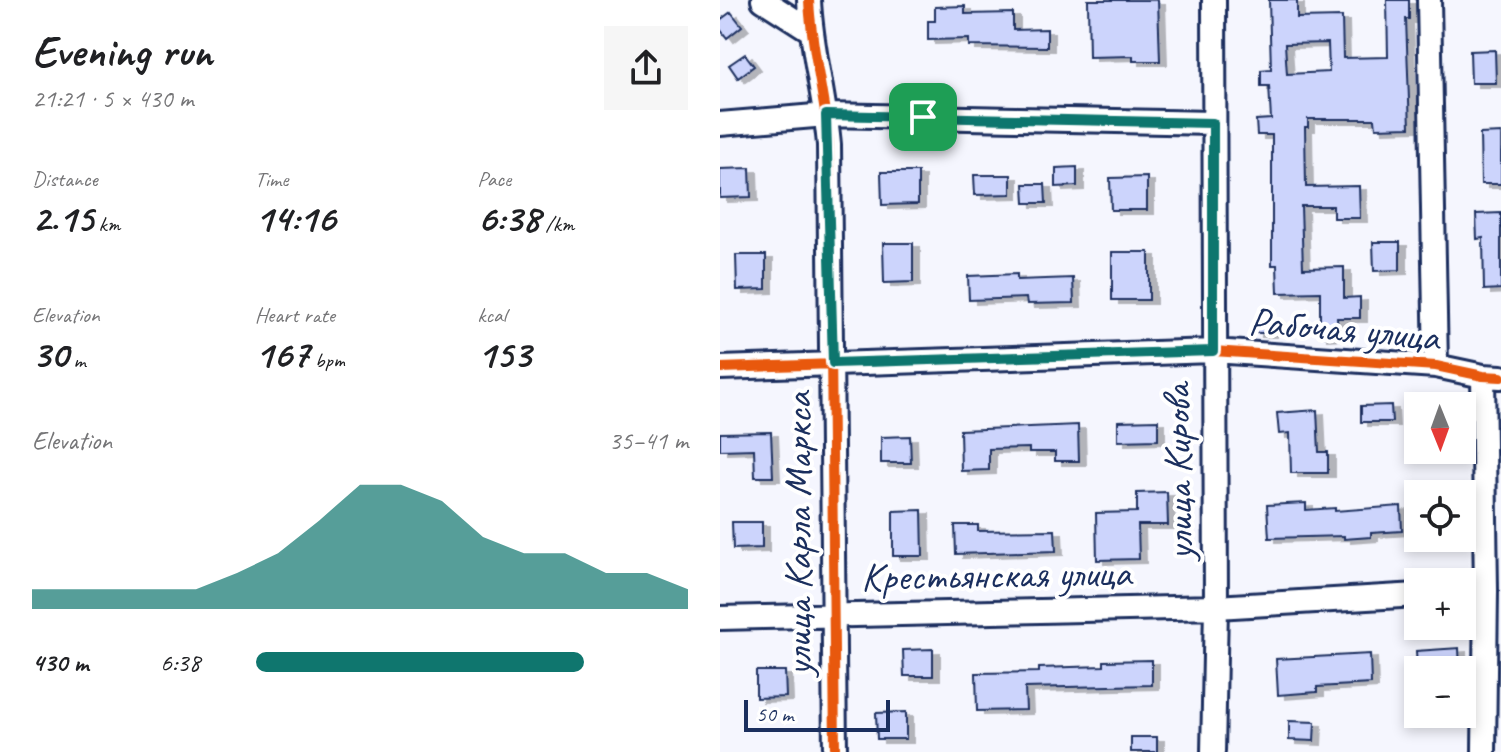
<!DOCTYPE html>
<html lang="en">
<head>
<meta charset="utf-8">
<style>
	:root { --surface:#fff; --page:#f6f6f6; --text:#202124; --muted:#757577; --accent:#0f766e }
	body { margin:0; font-family:Caveat,sans-serif; background:var(--page); color:var(--text); height:100vh; display:flex; flex-direction:column; font-size:30px; white-space:nowrap }
	* { box-sizing:border-box; margin:0 }
	p { font-size:26px; color:var(--muted) }
	.icon { flex:none; width:44px; height:44px; fill:none; stroke:currentColor; stroke-width:2; stroke-linecap:round; stroke-linejoin:round }
	.map { position:relative; flex:1; overflow:hidden }
	.details { display:flex; flex-direction:column; background:var(--surface); width:720px }
	.details>* { flex:none }
	.needle { width:52px; rotate:179deg }
	.controls { position:absolute; left:684px; top:392px; display:grid; gap:16px }
	.controls a { display:grid; place-items:center; width:72px; height:72px; border-radius:0px; background:var(--surface); box-shadow:0 4px 12px #0003; font-size:40px }
	.scale { position:absolute; left:24px; bottom:20px; width:146px; box-sizing:border-box; padding-left:8px; border:4px solid #1b2f5e; border-top:0; font-size:22px; line-height:28px; white-space:nowrap; color:#1b2f5e; -webkit-text-stroke:6px #fff; paint-order:stroke }
	.pin { position:absolute; display:grid; place-items:center; width:68px; height:68px; color:#fff; margin:-34px; border-radius:16px; box-shadow:0 4px 12px #0006 }
	.round { display:grid; place-items:center; flex:none; width:84px; height:84px; border-radius:0px; background:var(--page) }
	.overview { display:flex; align-items:center; justify-content:space-between; height:136px; padding:0 32px }
	h1 { font-size:44px; font-weight:700; line-height:60px }
	.figures { display:grid; grid-template-columns:repeat(3,1fr); gap:12px; height:136px; padding:8px 32px }
	.figures div { display:grid; align-content:center }
	.figures b { font-size:40px; font-weight:700 }
	.figures small { font-size:22px; font-weight:400 }
	.figures p { font-size:22px }
	.chart { height:224px; padding:16px 32px }
	.chart p { display:flex; justify-content:space-between }
	.chart svg { width:100%; height:144px; margin-top:8px; fill:var(--accent); opacity:.7 }
	ul { padding:0 32px; list-style:none; font-size:26px }
	li { display:grid; grid-template-columns:128px 96px 1fr; align-items:center; height:60px }
	li i { height:20px; border-radius:10px; background:var(--accent) }
	main { display:flex; flex:1; min-height:0 }
	.map>svg:first-child { display:block }
</style>
</head>
<body>
<main>
<section class="details">
<div class="overview"><div><h1>Evening run</h1><p>21:21 · 5 × 430 m</p></div><a class="round"><svg class="icon" aria-label="share" viewBox="0 0 24 24"><path d="M12 15V3M7 8l5-5 5 5M5 13v7h14v-7"/></svg></a></div>
<div class="figures">
<div><p>Distance</p><b>2.15<small> km</small></b></div>
<div><p>Time</p><b>14:16</b></div>
<div><p>Pace</p><b>6:38<small> /km</small></b></div>
</div>
<div class="figures">
<div><p>Elevation</p><b>30<small> m</small></b></div>
<div><p>Heart rate</p><b>167<small> bpm</small></b></div>
<div><p>kcal</p><b>153</b></div>
</div>
<div class="chart"><p><span>Elevation</span>35–41 m</p>
<svg viewBox="0 0 160 44" preserveAspectRatio="none"><path d="M0 44V38L10 38L20 38L30 38L40 38L50 33L60 27L70 17L80 6L90 6L100 11L110 22L120 27L130 27L140 33L150 33L160 38V44z"/></svg>
</div>
<ul>
<li><b>430 m</b>6:38<i style="width:76%"></i></li>
</ul>
</section>
<div class="map">
<svg width="781" height="752" viewBox="0 0 781 752">
	<defs>
		<filter id="shadow"><feDropShadow dx="7" dy="4" stdDeviation="0" flood-color="#0004"/></filter>
	</defs>
	<rect width="100%" height="100%" fill="#f5f6fe"/>
	<filter id="ink" filterUnits="userSpaceOnUse"><feTurbulence type="fractalNoise" baseFrequency=".0125" numOctaves="2"/><feDisplacementMap in="SourceGraphic" scale="16" xChannelSelector="R" yChannelSelector="G"/><feConvolveMatrix kernelMatrix="1 2 1 2 8 2 1 2 1" color-interpolation-filters="sRGB"/></filter>
	<g filter="url(#ink)">
		<path fill="#ccd4fc" stroke="#1b2f5e" stroke-width="2" fill-rule="evenodd" filter="url(#shadow)" d="M 368,0 L 438,0 L 440,61 L 413,61 L 413,56 L 369,57 Z
			M 549,0 L 577,0 L 577,18 L 622,17 L 623,58 L 668,57 L 667,0 L 689,0 L 689,19 L 686,19 L 690,127 L 656,128 L 655,119 L 588,119 L 588,127 L 585,127 L 586,187 L 639,186 L 640,218 L 613,218 L 613,206 L 581,206 L 583,268 L 624,267 L 624,298 L 640,297 L 640,318 L 617,318 L 618,335 L 600,336 L 600,292 L 558,293 L 557,265 L 552,265 L 552,135 L 537,135 L 536,120 L 551,119 L 549,86 L 541,86 L 541,70 L 551,69 ZM 608,43 L 609,72 L 567,74 L 565,44 Z
			M 245,6 L 245,14 L 293,13 L 293,30 L 327,29 L 327,47 L 249,46 L 249,39 L 208,40 L 208,21 L 215,21 L 215,7 Z
			M 11,12 L 22,26 L 7,38 L 0,29 L 0,20 Z
			M 775,50 L 776,83 L 751,83 L 750,51 Z
			M 25,54 L 34,66 L 18,78 L 9,65 Z
			M 781,133 L 781,184 L 761,184 L 760,134 Z
			M 357,167 L 357,186 L 336,187 L 336,168 Z
			M 30,168 L 31,197 L 0,198 L 0,169 Z
			M 161,172 L 198,172 L 198,204 L 162,205 Z
			M 254,175 L 291,175 L 291,194 L 255,195 Z
			M 427,177 L 427,210 L 391,210 L 390,178 Z
			M 304,184 L 325,184 L 326,203 L 305,203 Z
			M 781,213 L 781,289 L 764,290 L 763,238 L 757,239 L 756,214 Z
			M 653,242 L 680,242 L 680,270 L 654,271 Z
			M 163,243 L 193,243 L 193,282 L 164,283 Z
			M 392,252 L 429,252 L 429,300 L 392,300 Z
			M 16,255 L 46,255 L 46,289 L 17,290 Z
			M 297,274 L 297,280 L 353,278 L 354,303 L 307,304 L 306,298 L 249,300 L 248,276 Z
			M 536,317 L 551,317 L 550,333 L 535,333 Z
			M 671,405 L 672,422 L 641,422 L 641,406 Z
			M 597,410 L 599,452 L 608,452 L 608,473 L 571,473 L 570,433 L 559,434 L 557,413 Z
			M 438,420 L 438,440 L 398,441 L 398,421 Z
			M 358,425 L 359,461 L 335,461 L 335,452 L 309,452 L 309,448 L 269,449 L 269,470 L 241,471 L 240,430 Z
			M 51,432 L 53,477 L 35,477 L 34,449 L 0,450 L 0,433 Z
			M 190,436 L 191,463 L 161,463 L 161,437 Z
			M 447,492 L 448,525 L 418,525 L 419,559 L 377,560 L 376,513 L 417,512 L 417,493 Z
			M 586,503 L 586,510 L 615,508 L 615,511 L 681,506 L 682,531 L 651,533 L 651,537 L 624,539 L 624,536 L 549,538 L 547,505 Z
			M 202,510 L 203,556 L 173,556 L 173,511 Z
			M 12,522 L 42,522 L 42,548 L 13,549 Z
			M 235,525 L 258,525 L 258,531 L 335,530 L 336,551 L 236,554 Z
			M 739,648 L 740,670 L 697,670 L 696,651 Z
			M 213,649 L 213,676 L 184,676 L 183,650 Z
			M 650,654 L 651,684 L 597,687 L 597,692 L 558,695 L 556,659 Z
			M 432,660 L 432,685 L 305,688 L 306,710 L 257,711 L 256,673 L 319,672 L 319,668 L 384,666 L 384,661 Z
			M 36,671 L 65,671 L 66,697 L 36,698 Z
			M 186,712 L 186,739 L 157,739 L 156,713 Z
			M 569,721 L 595,722 L 594,741 L 569,740 Z
			M 411,737 L 437,737 L 437,752 L 411,752 Z"/>
		<g fill="none" stroke-linecap="round" stroke-linejoin="round">
			<g stroke="#1b2f5e" stroke-width="28">
				<path id="street" d="M 43,0 L 90,30
					M 89,0 C 91,49 105,96 109,145 L 115,752
					M 709,0 L 716,366
					M 0,124 L 106,115 L 493,123
					M 0,368 L 493,351 L 716,366 L 763,376 L 781,377
					M 763,376 L 766,591 L 764,752
					M 742,593 L 766,591
					M 0,618 L 496,607 L 698,595
					M 493,752 L 496,607 L 494,0"/>
			</g>
			<use href="#street" stroke="#fff" stroke-width="22"/>
			<g stroke="#fff" stroke-width="15">
				<path id="cycleway" d="M 89,0 C 91,49 105,96 109,145 L 115,752
					M 0,368 L 493,351 L 716,366 L 763,376 L 781,377"/>
			</g>
			<use href="#cycleway" stroke="#e8590c" stroke-width="10"/>
		</g>
	</g>
	<g fill="none" stroke-linecap="round" stroke-linejoin="round" filter="url(#ink)">
		<g stroke="#fff" stroke-width="16">
			<path id="route" d="M 106,115 L 493,123 L 493,351 L 113,363 Z"/>
		</g>
		<use href="#route" stroke="#0f766e" stroke-width="10"/>
	</g>
	<g text-anchor="middle" dominant-baseline="central" stroke-width="8" stroke-linejoin="round" paint-order="stroke">
		<g font-size="40" fill="#1b2f5e" stroke="#fff">
			<text transform="translate(624 329) rotate(5)">Рабочая улица</text>
			<text transform="translate(458 472) rotate(-91)">улица Кирова</text>
			<text transform="translate(78 534) rotate(-90)">улица Карла Маркса</text>
			<text transform="translate(276 575) rotate(-1)">Крестьянская улица</text>
		</g>
	</g>
</svg>
<div class="controls">
<a><svg class="needle" viewBox="-14 -14 28 28"><path d="M0-13l5 13h-10z" fill="#e53935"/><path d="M0 13l5-13h-10z" fill="#757577"/></svg></a>
<a><svg class="icon" aria-label="locate" viewBox="0 0 24 24"><circle cx="12" cy="12" r="6"/><path d="M12 2v4M12 18v4M2 12h4M18 12h4"/></svg></a>
<a>+</a>
<a>−</a>
</div>
<div class="scale">50 m</div>
<div class="pin" style="left:203px;top:117px;background:#1e9e55"><svg class="icon" aria-label="arrive" viewBox="0 0 24 24"><path d="M6 21V4h12l-3 4 3 4H6"/></svg></div>
</div>
</main>
</body>
</html>
